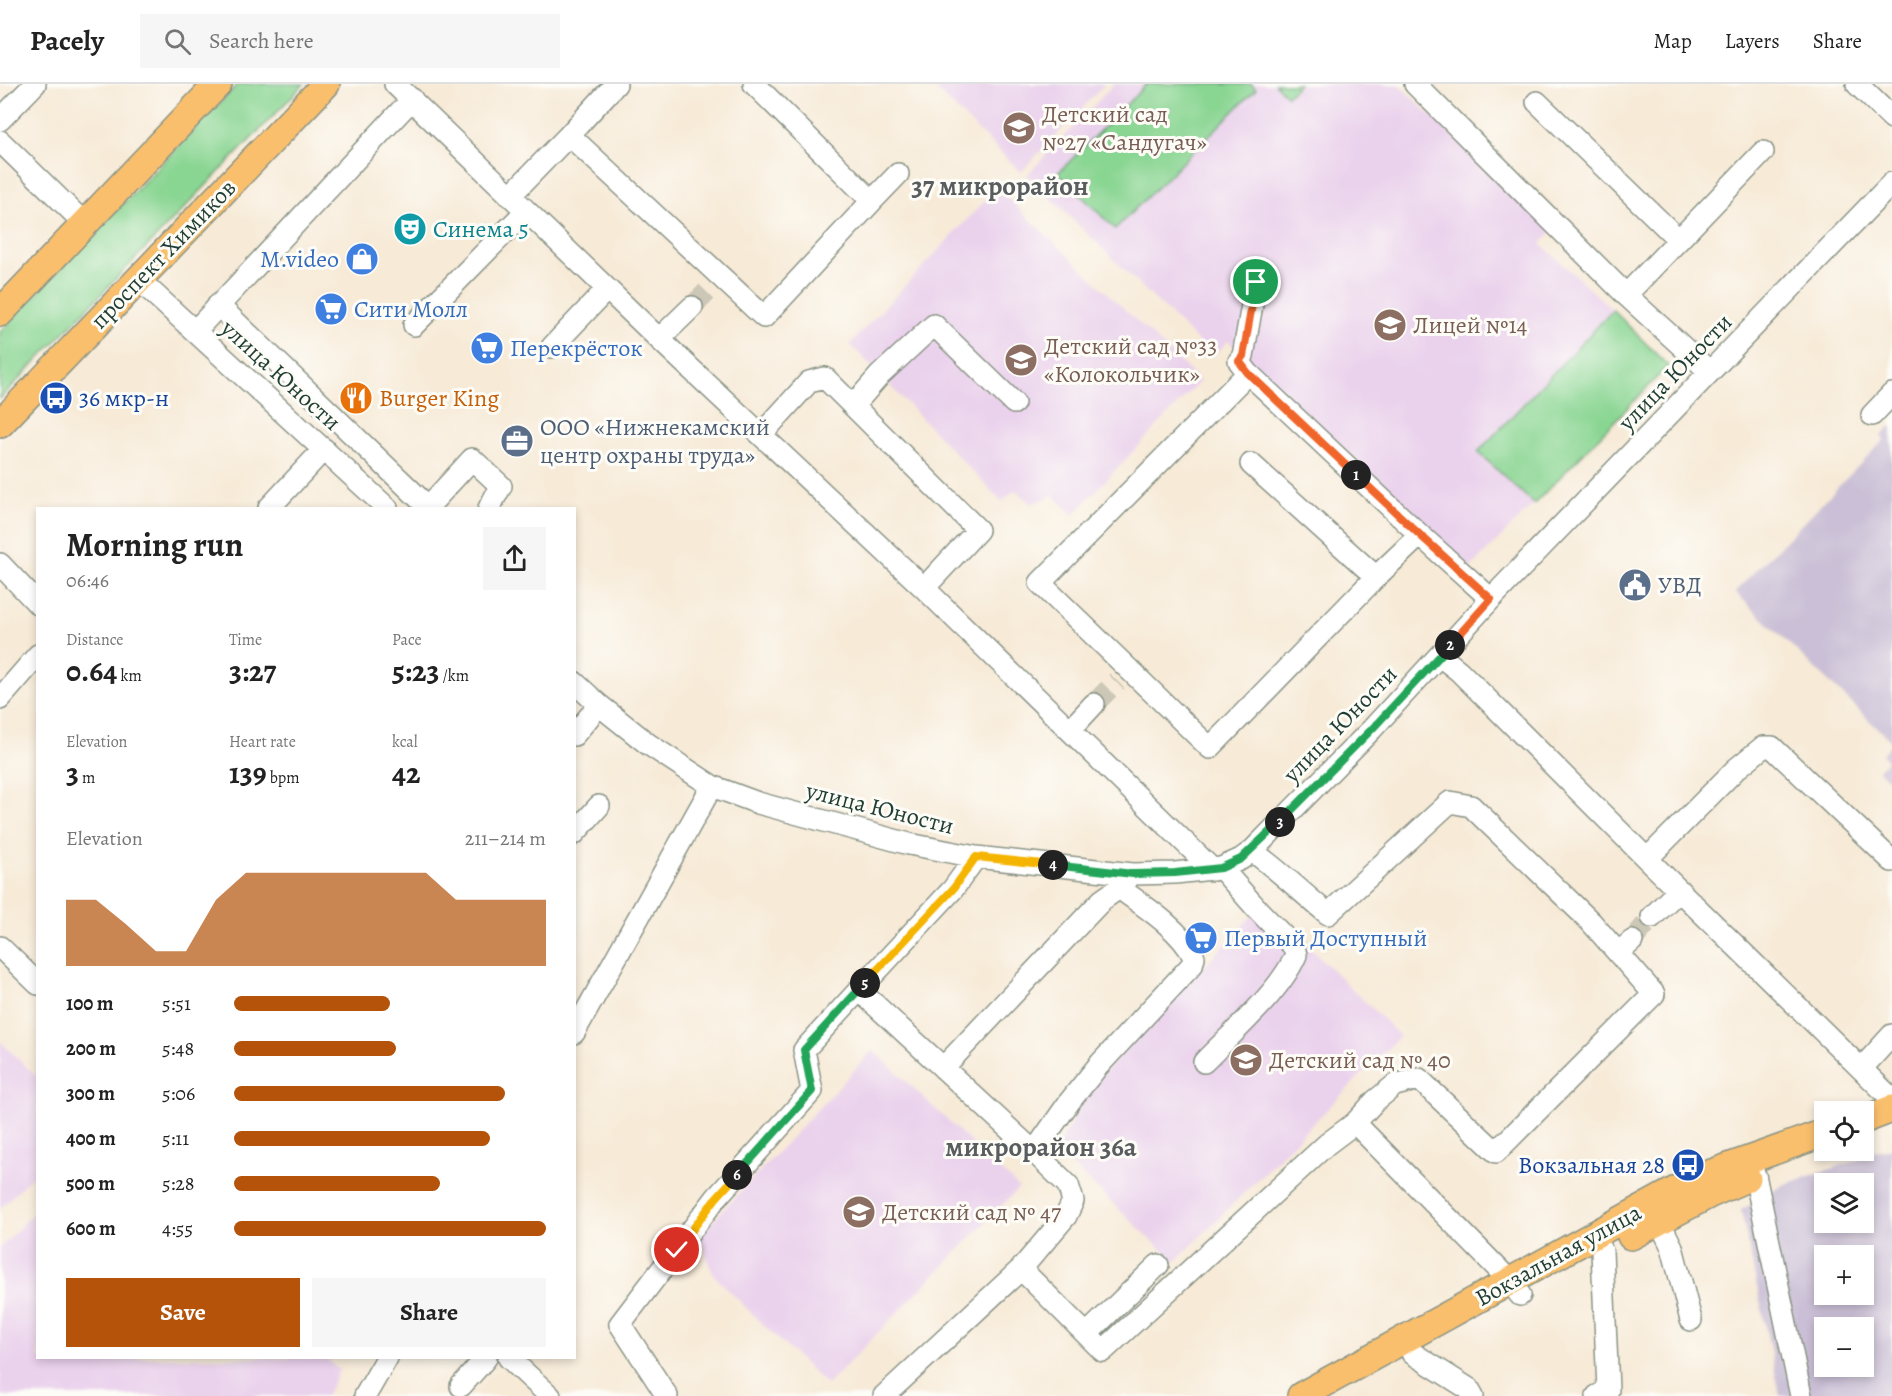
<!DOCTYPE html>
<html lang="en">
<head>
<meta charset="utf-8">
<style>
	:root { --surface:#fff; --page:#f6f6f6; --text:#222; --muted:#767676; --line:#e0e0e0; --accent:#b45309 }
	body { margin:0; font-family:Alegreya,serif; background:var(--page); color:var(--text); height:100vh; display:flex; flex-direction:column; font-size:22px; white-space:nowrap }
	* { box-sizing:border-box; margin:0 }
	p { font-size:20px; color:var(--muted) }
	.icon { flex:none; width:33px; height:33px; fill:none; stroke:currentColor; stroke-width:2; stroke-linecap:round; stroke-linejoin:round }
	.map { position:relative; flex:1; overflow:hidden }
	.details { position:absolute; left:36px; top:423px; width:540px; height:852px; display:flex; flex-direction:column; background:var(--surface); border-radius:0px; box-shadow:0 3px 9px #0003 }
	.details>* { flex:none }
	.tools { position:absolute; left:1814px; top:1017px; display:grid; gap:12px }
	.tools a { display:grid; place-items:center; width:60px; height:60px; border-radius:0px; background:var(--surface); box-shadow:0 3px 9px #0003; font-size:30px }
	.pin { position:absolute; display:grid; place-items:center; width:51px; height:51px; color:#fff; margin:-26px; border:3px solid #fff; border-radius:50%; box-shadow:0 2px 6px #0007 }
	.km { position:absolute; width:30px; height:30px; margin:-15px; border-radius:50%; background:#222; color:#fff; font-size:16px; line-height:30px; text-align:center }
	.round { display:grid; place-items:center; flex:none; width:63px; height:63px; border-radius:0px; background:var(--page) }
	.overview { display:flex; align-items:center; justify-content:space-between; height:102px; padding:0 30px }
	h1 { font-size:33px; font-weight:700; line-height:45px }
	.figures { display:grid; grid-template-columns:repeat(3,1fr); gap:9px; height:102px; padding:6px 30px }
	.figures div { display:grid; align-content:center }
	.figures b { font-size:30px; font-weight:700 }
	.figures small { font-size:16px; font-weight:400 }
	.figures p { font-size:16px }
	.chart { height:168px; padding:12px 30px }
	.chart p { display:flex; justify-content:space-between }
	.chart svg { width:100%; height:108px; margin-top:6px; fill:var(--accent); opacity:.7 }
	.primary-button { display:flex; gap:12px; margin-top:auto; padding:12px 30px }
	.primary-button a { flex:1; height:69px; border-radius:0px; background:var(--accent); color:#fff; font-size:24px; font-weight:700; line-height:69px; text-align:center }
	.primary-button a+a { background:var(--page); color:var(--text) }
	ul { padding:0 30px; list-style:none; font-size:20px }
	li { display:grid; grid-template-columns:96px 72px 1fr; align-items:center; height:45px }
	li i { height:15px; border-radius:8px; background:var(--accent) }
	header { display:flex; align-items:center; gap:36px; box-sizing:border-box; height:84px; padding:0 30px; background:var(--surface); border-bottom:2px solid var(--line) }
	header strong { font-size:28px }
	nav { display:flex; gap:33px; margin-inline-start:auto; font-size:21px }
	.search { width:420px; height:54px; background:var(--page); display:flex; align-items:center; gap:15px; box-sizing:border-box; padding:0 21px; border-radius:0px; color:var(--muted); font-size:22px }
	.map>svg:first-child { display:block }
</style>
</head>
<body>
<header>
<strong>Pacely</strong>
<div class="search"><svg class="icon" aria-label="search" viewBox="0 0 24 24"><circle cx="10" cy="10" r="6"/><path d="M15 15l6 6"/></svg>Search here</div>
<nav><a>Map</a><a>Layers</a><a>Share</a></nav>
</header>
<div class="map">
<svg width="1892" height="1312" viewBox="0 0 1892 1312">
	<rect width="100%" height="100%" fill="#fdfcf7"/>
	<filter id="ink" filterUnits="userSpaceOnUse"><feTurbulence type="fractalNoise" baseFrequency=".0167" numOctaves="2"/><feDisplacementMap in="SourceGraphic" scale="12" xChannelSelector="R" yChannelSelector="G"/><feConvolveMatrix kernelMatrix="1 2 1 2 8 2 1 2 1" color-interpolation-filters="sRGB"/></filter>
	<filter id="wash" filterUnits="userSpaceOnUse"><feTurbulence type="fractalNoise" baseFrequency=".008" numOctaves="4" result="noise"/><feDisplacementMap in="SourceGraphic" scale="24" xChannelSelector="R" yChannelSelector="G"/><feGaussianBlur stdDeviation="1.35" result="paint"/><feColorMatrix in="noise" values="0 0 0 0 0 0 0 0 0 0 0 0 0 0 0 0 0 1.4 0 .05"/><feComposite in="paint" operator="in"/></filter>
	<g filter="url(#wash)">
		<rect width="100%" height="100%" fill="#f7ead7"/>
		<path fill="#ead1ec" d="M 930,0 L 1105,0 L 1021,88 Z
			M 1114,0 L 1398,0 L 1552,147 L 1541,160 L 1613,226 L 1478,368 L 1534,420 L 1470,484 L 1228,257 L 1213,272 L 1027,91 Z
			M 997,104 L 1200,297 L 1073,431 L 1054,411 L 1031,420 L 1015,406 L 1002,418 L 850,260 Z
			M 1264,819 L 1400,952 L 1175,1178 L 1056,1066 L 1092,1001 Z
			M 0,957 L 38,994 L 37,1087 L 0,1125 Z
			M 873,966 L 1019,1104 L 827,1301 L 760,1238 L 714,1191 L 699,1152 Z
			M 37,1125 L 38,1274 L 326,1274 L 339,1286 L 326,1312 L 0,1312 L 0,1164 Z"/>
		<path fill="#cabfd6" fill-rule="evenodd" d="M 1892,341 L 1892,658 L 1735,508 L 1884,356 L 1881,352 Z
			M 1892,659 L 1892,699 L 1878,686 L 1887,677 L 1882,670 Z
			M 1892,1064 L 1892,1312 L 1780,1312 L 1741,1126 L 1785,1100 L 1858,1076 L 1869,1069 ZM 1824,1100 L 1863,1100 L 1863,1138 L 1824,1138 ZM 1824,1172 L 1863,1172 L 1863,1210 L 1824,1210 ZM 1824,1244 L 1863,1244 L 1863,1282 L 1824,1282 Z"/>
		<path fill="#89d592" stroke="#548963" stroke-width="1.5" d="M 238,0 L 304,0 L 0,315 L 0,248 Z
			M 1147,0 L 1251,0 L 1256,5 L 1115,145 L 1058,89 Z
			M 1275,0 L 1299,0 L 1287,12 Z
			M 1613,226 L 1668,282 L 1534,420 L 1478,368 Z"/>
	</g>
	<g filter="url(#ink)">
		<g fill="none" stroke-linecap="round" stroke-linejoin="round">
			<path stroke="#ccc7b6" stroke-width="21" stroke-dasharray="21 10" stroke-linecap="butt" d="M 692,223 L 712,203
				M 1094,620 L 1117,597
				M 1632,857 L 1652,833"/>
			<g stroke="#8b9486" stroke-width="24">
				<path id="minor" d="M 395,0 L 659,255 L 924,504 L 1213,786
					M 1415,0 L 1626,211 L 1710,288
					M 1857,0 L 1892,34
					M 1537,18 L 1679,156
					M 0,36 L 35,0
					M 569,51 L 764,233 L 872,117 L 754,0
					M 0,57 L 85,140
					M 510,112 L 569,51 L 616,0
					M 872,117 L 898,90
					M 139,196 L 387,424
					M 1626,211 L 1763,68
					M 218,221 L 428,423
					M 414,241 L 526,127
					M 195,247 L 412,15
					M 659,255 L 692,223
					M 552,263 L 607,205
					M 1248,289 L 1239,277 L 1243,272 L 1256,198
					M 853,322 L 880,291 L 934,241 L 1014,319
					M 1872,331 L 1892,310
					M 761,351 L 809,298 L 825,294 L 978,446 L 924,504
					M 1251,380 L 1376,493
					M 269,424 L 324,365
					M 430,424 L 428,423 L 472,375 L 501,402 L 489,424
					M 1420,451 L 1376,493 L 1210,664 L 1040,499 L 1248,289 L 1420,451 L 1491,515
					M 0,480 L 38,520
					M 1440,572 L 1459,587 L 1647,775 L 1892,1015
					M 574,598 L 599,621 L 648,660 L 712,702 L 758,719 L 909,760 L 976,773 L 1133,790 L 1175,789 L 1221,784 L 1241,775 L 1252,767 L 1372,645 L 1491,515 L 1892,99
					M 0,615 L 38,571
					M 1070,646 L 1094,620
					M 574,651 L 599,621
					M 574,750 L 599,722
					M 1647,775 L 1736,685 L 1763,663 L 1772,663 L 1892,777
					M 1652,833 L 1679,806
					M 0,863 L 38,900
					M 1618,869 L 1632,857
					M 574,949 L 712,702
					M 1204,978 C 1233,948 1280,908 1296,871 L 1294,863 L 1258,826 L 1221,784
					M 943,984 L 1102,816 L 1119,804 L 1129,793
					M 1862,984 L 1892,951
					M 1355,1039 L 1511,1198 L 1520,1211
					M 1034,1068 L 1070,1017 L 1098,982 L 1192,881 L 1194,873 C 1180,845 1144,822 1119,804
					M 1755,1091 L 1801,1312
					M 1659,1137 L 1672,1163 L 1691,1236
					M 1021,1185 L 1103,1267 L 1327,1060 L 1355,1039 L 1375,1017 L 1395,1001 L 1419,995 L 1496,1068 L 1654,910 L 1591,838 L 1471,722 L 1450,718 L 1328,830 C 1302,809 1279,786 1252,767
					M 1087,1250 L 1158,1181
					M 1412,1269 L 1469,1305 L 1473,1312
					M 509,1274 L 550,1312
					M 461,1302 L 486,1274
					M 365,1312 L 387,1274
					M 667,1312 L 620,1240 L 716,1114 L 812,1007 L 804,966 L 859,906
					M 884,1312 L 1021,1185 L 1066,1132 L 1073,1117 L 1068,1101 L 1034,1068 L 859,906 L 953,805 L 976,773
					M 1597,1312 L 1608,1306 L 1602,1167"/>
			</g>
			<g stroke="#8b9486" stroke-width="30">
				<path id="major" d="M 0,229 L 218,0
					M 0,340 L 326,0
					M 1863,1036 L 1892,1025
					M 1631,1152 L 1710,1110 L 1747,1094
					M 1301,1312 L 1698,1094 L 1824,1049"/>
			</g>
			<use href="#minor" stroke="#fff" stroke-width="21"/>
			<use href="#major" stroke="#f9bf6d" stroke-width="27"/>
		</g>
	</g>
	<g fill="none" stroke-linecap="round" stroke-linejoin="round" filter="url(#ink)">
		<g stroke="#fff" stroke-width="12">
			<path id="split-1" d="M 1256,198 L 1243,272 L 1239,277 L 1248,289 L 1356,391"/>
		</g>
		<g stroke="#fff" stroke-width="12">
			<path id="split-2" d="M 1356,391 L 1420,451 L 1491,515 L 1450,561"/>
		</g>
		<g stroke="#fff" stroke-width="12">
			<path id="split-3" d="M 1280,738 L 1372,645 L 1450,561"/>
		</g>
		<g stroke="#fff" stroke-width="12">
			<path id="split-4" d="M 1053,781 L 1133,790 L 1175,789 L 1221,784 L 1241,775 L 1280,738"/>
		</g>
		<g stroke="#fff" stroke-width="12">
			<path id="split-5" d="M 865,899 L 953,805 L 976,773 L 1053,781"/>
		</g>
		<g stroke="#fff" stroke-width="12">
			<path id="split-6" d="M 737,1091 L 812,1007 L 804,966 L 865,899"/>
		</g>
		<g stroke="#fff" stroke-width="12">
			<path id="split-7" d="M 677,1166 L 716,1114 L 737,1091"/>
		</g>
		<use href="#split-1" stroke="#f0652b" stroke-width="8"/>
		<use href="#split-2" stroke="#f0652b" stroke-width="8"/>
		<use href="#split-3" stroke="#22a559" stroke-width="8"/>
		<use href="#split-4" stroke="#22a559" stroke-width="8"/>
		<use href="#split-5" stroke="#f5b400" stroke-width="8"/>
		<use href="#split-6" stroke="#22a559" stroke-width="8"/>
		<use href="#split-7" stroke="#f5b400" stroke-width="8"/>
	</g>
	<defs>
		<g id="school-disc" transform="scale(1.725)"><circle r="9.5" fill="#8d6e63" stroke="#fdfcf7"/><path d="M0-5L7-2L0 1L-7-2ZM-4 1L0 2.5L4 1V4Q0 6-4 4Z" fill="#fff"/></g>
		<g id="theatre-disc" transform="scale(1.725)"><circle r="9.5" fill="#0f9aa8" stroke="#fdfcf7"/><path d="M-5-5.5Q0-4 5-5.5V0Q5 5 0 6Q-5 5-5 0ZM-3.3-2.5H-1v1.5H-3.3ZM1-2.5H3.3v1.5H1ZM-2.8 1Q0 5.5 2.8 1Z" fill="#fff"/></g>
		<g id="shop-disc" transform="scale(1.725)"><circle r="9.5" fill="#3f7fe0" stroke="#fdfcf7"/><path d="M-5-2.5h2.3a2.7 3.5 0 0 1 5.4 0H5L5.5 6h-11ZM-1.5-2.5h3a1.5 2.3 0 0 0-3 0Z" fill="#fff"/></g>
		<g id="supermarket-disc" transform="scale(1.725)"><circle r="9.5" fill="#3f7fe0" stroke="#fdfcf7"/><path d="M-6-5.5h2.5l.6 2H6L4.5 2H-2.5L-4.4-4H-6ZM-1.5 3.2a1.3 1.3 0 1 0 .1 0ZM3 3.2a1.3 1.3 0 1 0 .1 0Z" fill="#fff"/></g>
		<g id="bus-disc" transform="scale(1.725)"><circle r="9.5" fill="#1a4fb4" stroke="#fdfcf7"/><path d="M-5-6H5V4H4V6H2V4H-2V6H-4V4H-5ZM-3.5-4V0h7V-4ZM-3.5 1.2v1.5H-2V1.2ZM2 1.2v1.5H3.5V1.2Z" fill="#fff"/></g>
		<g id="restaurant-disc" transform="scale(1.725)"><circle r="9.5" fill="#e8710a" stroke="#fdfcf7"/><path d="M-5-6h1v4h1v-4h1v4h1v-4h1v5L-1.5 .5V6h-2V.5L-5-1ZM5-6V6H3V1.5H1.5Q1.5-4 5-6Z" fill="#fff"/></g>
		<g id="office-disc" transform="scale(1.725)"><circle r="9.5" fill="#5c6f8a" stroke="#fdfcf7"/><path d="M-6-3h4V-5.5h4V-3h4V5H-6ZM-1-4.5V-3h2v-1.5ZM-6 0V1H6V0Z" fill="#fff"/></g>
		<g id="civic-disc" transform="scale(1.725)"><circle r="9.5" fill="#5c6f8a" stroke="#fdfcf7"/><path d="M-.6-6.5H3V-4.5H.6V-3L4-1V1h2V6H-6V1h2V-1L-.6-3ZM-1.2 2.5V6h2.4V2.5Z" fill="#fff"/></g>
	</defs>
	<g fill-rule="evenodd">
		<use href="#school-disc" x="1019" y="44"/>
		<use href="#theatre-disc" x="410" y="145"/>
		<use href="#shop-disc" x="362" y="175"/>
		<use href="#supermarket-disc" x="331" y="225"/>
		<use href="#school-disc" x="1390" y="241"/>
		<use href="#supermarket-disc" x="487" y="264"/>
		<use href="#school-disc" x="1021" y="276"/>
		<use href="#bus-disc" x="56" y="314"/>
		<use href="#restaurant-disc" x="356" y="314"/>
		<use href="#office-disc" x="517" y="357"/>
		<use href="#civic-disc" x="1635" y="501"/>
		<use href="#supermarket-disc" x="1201" y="854"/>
		<use href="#school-disc" x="1246" y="976"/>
		<use href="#bus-disc" x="1688" y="1081"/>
		<use href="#school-disc" x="859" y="1128"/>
	</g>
	<g text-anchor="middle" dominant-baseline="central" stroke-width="6" stroke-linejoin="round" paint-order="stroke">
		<g font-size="24" fill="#785e54" stroke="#fdfcf7" text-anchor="start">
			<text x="1042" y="30">Детский сад<tspan x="1042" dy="28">№27 «Сандугач»</tspan></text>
			<text x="1413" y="241">Лицей №14</text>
			<text x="1044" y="262">Детский сад №33<tspan x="1044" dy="28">«Колокольчик»</tspan></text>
			<text x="1269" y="976">Детский сад № 40</text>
			<text x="882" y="1128">Детский сад № 47</text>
		</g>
		<g font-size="24" fill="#0d838f" stroke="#fdfcf7" text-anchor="start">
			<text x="433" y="145">Синема 5</text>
		</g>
		<g font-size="24" fill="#1f3d34" stroke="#fdfcf7">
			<text transform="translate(163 170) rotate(-46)">проспект Химиков</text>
			<text transform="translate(1675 288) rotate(-46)">улица Юности</text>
			<text transform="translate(281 291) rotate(42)">улица Юности</text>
			<text transform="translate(1340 640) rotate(-46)">улица Юности</text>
			<text transform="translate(880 724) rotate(14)">улица Юности</text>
			<text transform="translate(1558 1171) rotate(-29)">Вокзальная улица</text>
		</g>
		<g font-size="24" fill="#366cbe" stroke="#fdfcf7" text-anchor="start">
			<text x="339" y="175" text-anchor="end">M.video</text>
			<text x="354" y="225">Сити Молл</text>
			<text x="510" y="264">Перекрёсток</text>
			<text x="1224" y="854">Первый Доступный</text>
		</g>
		<g font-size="24" fill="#164399" stroke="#fdfcf7" text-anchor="start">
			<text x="79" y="314">36 мкр-н</text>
			<text x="1665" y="1081" text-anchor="end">Вокзальная 28</text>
		</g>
		<g font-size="24" fill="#c56008" stroke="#fdfcf7" text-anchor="start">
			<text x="379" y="314">Burger King</text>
		</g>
		<g font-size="24" fill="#4e5e75" stroke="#fdfcf7" text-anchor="start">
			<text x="540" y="343">ООО «Нижнекамский<tspan x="540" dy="28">центр охраны труда»</tspan></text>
			<text x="1658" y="501">УВД</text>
		</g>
		<g font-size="27" font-weight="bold" fill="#595d60" stroke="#fdfcf7">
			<text x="1000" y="102">37 микрорайон</text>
			<text x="1041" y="1063">микрорайон 36а</text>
		</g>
	</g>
</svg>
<div class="tools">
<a><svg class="icon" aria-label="locate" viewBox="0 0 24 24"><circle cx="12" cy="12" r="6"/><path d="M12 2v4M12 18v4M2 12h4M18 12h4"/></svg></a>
<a><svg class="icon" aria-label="layers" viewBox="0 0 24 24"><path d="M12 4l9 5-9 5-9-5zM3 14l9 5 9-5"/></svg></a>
<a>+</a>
<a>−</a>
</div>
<div class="pin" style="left:1256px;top:198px;background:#1e9e55"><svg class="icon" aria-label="arrive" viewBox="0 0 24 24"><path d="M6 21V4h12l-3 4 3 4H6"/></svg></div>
<div class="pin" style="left:677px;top:1166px;background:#d93025"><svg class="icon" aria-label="check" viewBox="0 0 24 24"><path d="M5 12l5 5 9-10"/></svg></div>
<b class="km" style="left:1356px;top:391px">1</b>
<b class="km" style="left:1450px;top:561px">2</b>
<b class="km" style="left:1280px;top:738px">3</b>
<b class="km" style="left:1053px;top:781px">4</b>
<b class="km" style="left:865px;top:899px">5</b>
<b class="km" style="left:737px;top:1091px">6</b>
<section class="details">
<div class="overview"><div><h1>Morning run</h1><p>06:46</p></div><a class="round"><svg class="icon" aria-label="share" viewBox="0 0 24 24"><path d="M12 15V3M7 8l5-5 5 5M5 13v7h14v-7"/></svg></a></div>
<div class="figures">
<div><p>Distance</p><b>0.64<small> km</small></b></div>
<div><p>Time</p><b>3:27</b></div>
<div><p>Pace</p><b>5:23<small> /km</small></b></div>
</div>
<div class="figures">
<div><p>Elevation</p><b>3<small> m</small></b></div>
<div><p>Heart rate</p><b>139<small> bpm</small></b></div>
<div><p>kcal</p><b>42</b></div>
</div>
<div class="chart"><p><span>Elevation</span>211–214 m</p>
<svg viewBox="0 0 160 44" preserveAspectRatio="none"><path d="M0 44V17L10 17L20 27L30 38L40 38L50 17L60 6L70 6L80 6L90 6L100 6L110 6L120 6L130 17L140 17L150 17L160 17V44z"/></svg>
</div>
<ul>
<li><b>100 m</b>5:51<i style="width:50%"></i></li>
<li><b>200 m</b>5:48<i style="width:52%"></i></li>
<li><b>300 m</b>5:06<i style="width:87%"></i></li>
<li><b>400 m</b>5:11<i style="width:82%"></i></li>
<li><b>500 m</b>5:28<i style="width:66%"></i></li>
<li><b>600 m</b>4:55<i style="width:100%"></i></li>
</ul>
<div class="primary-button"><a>Save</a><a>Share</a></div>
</section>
</div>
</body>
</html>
